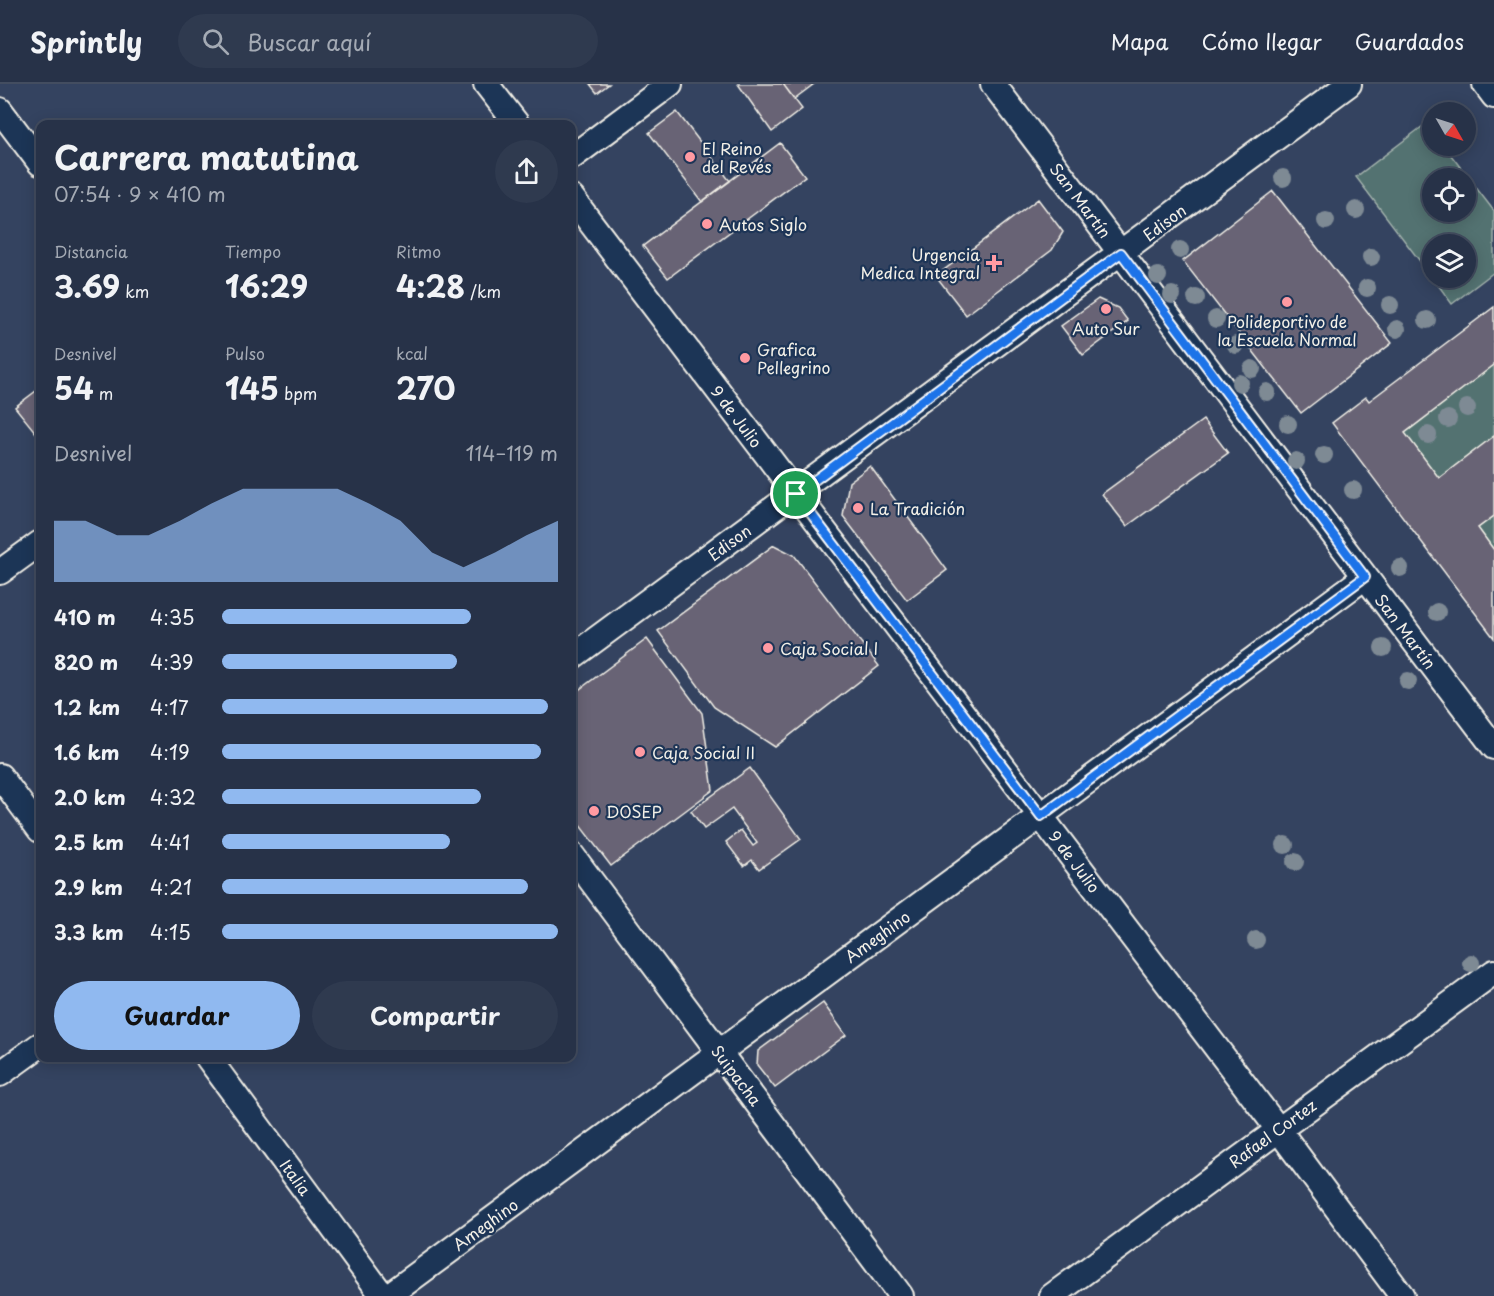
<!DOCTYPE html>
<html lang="es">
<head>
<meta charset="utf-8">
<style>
	:root { --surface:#273248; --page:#2f3a4f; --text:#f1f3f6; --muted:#a4aab4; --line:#434d60; --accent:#90b9f0 }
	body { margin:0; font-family:"Playpen Sans",sans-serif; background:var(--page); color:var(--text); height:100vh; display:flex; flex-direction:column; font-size:22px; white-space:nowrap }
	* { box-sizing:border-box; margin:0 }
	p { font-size:20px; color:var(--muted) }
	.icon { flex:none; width:33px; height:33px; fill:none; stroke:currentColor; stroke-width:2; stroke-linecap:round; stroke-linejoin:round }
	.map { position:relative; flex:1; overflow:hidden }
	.sheet { position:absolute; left:36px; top:36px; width:540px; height:942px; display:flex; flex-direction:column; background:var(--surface); border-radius:12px; box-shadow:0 3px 15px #0003,0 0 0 2px var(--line) }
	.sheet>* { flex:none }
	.needle { width:39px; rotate:129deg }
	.buttons { position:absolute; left:1422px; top:18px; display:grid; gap:12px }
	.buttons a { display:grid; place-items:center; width:54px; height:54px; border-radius:50%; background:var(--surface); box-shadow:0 3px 15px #0003,0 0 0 2px var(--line); font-size:30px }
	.pin { position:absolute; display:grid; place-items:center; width:51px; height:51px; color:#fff; margin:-26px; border:3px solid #fff; border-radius:50%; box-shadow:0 2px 6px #0007 }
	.round { display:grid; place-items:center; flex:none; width:63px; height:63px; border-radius:32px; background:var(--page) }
	.headline { display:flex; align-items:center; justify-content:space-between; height:102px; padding:0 18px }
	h1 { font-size:33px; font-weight:700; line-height:45px }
	.stats { display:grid; grid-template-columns:repeat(3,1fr); gap:9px; height:102px; padding:6px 18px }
	.stats div { display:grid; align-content:center }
	.stats b { font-size:30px; font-weight:700 }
	.stats small { font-size:16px; font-weight:400 }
	.stats p { font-size:16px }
	.chart { height:168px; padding:12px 18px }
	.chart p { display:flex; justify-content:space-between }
	.chart svg { width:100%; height:108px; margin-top:6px; fill:var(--accent); opacity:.7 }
	.action { display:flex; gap:12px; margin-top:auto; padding:12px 18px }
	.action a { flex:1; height:69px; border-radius:36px; background:var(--accent); color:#111; font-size:24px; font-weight:700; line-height:69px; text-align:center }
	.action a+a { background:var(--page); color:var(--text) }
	ul { padding:0 18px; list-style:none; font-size:20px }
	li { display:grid; grid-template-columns:96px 72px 1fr; align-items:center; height:45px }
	li i { height:15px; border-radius:8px; background:var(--accent) }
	header { display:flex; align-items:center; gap:36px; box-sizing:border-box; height:84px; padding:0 30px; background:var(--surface); border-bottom:2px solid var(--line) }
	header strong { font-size:28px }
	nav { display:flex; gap:33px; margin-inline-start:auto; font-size:21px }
	.search { width:420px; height:54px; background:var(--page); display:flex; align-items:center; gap:15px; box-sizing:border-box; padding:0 21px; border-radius:33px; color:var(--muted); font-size:22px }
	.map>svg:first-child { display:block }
</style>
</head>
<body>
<header>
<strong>Sprintly</strong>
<div class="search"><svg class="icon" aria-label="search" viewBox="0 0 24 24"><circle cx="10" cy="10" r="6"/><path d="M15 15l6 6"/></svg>Buscar aquí</div>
<nav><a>Mapa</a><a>Cómo llegar</a><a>Guardados</a></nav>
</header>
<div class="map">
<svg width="1494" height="1212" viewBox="0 0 1494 1212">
	<rect width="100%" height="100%" fill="#344360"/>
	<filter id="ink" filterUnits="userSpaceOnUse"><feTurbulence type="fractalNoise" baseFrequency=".0167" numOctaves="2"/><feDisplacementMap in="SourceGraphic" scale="12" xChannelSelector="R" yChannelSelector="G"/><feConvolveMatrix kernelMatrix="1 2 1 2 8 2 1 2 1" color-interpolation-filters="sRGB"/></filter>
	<g filter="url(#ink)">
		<path fill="#527271" stroke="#a3b2ac" stroke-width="1.5" fill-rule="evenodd" d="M 1427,39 L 1432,46 L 1432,62 L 1444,62 L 1494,127 L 1494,188 L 1452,220 L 1433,194 L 1466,194 L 1466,160 L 1432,160 L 1432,193 L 1356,93 ZM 1432,94 L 1466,94 L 1466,128 L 1432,128 Z
			M 1494,281 L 1494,352 L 1439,394 L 1405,349 Z
			M 1494,432 L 1494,466 L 1478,444 Z"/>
		<path fill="#686375" stroke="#f4f1e8" stroke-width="1.5" d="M 590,0 L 609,0 L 597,9 Z
			M 738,0 L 783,0 L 802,25 L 772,48 Z
			M 783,0 L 814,0 L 794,15 Z
			M 677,28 L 730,97 L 702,118 L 649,49 Z
			M 780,59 L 805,92 L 668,194 L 643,162 Z
			M 1273,107 L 1392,259 L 1301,329 L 1183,177 Z
			M 1273,107 L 1392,259 L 1301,329 L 1183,177 Z
			M 1038,115 L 1063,148 L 1052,166 L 966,231 L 936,192 Z
			M 1098,215 L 1118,224 L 1128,237 L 1083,271 L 1061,242 Z
			M 1494,223 L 1494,281 L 1405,349 L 1439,394 L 1494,352 L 1494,432 L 1478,444 L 1494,466 L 1494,554 L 1332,339 L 1366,313 L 1369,317 Z
			M 40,304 L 40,354 L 15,323 Z
			M 1203,336 L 1228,369 L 1127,442 L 1102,410 Z
			M 870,382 L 947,486 L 907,516 L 843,432 L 849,398 Z
			M 774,461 L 794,471 L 879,582 L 775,663 L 714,623 L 658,547 Z
			M 647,555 L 702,629 L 713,706 L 611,782 L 572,731 L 572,611 Z
			M 750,684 L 801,755 L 759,785 L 752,776 L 744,782 L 726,758 L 741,746 L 753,762 L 757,759 L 732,725 L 704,745 L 691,727 Z
			M 823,919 L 846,951 L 775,1004 L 757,981 L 758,967 Z"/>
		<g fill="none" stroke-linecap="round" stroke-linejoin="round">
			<g stroke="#f4f1e8" stroke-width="28">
				<path id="street" d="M 486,0 L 517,40
					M 993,0 L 1494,663
					M 1485,0 L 1494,12
					M 0,26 L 40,79
					M 572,73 L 670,0
					M 572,114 L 1278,1045 L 1402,1212
					M 0,488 L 40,459
					M 572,573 L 1349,0
					M 0,692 L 40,746
					M 572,771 L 901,1212
					M 208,974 L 383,1212
					M 0,990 L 40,961
					M 388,1212 L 1365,493
					M 1052,1212 L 1494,888"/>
			</g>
			<use href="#street" stroke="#1d3557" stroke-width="24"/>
		</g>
		<g fill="#7e8a94">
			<circle cx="1283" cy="94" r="9"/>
			<circle cx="1356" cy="126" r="9"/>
			<circle cx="1326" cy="137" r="9"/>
			<circle cx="1180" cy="166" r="9"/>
			<circle cx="1371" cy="173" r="9"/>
			<circle cx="1158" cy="192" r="9"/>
			<circle cx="1367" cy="204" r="9"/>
			<circle cx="1172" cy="211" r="9"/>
			<circle cx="1196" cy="214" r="9"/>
			<circle cx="1390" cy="221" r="9"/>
			<circle cx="1216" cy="235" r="9"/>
			<circle cx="1427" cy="236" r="9"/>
			<circle cx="1397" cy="245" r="9"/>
			<circle cx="1236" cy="261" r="9"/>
			<circle cx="1252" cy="285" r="9"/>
			<circle cx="1240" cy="299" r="9"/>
			<circle cx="1267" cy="308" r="9"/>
			<circle cx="1467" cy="324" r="9"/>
			<circle cx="1448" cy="335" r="9"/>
			<circle cx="1288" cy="340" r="9"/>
			<circle cx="1428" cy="351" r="9"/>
			<circle cx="1324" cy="371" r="9"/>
			<circle cx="1296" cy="377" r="9"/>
			<circle cx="1353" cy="406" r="9"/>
			<circle cx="1400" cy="484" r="9"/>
			<circle cx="1437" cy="528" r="9"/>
			<circle cx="1383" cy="564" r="9"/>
			<circle cx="1408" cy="597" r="9"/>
			<circle cx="1285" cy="761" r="9"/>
			<circle cx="1295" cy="778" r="9"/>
			<circle cx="1256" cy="856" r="9"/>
			<circle cx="1471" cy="879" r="9"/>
		</g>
	</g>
	<g fill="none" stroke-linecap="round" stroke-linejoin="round" filter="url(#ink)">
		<g stroke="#fff" stroke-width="12">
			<path id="route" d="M 1121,169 L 1365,493 L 1041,732 L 796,410 Z"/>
		</g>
		<use href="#route" stroke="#1a73e8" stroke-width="8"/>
	</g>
	<g fill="#ff9aa2" stroke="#1d3557" stroke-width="2">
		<circle cx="690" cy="73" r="6"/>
		<circle cx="707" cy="140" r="6"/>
		<path d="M991 170h6v6h6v6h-6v6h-6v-6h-6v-6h6z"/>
		<circle cx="1287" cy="218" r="6"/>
		<circle cx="1106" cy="225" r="6"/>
		<circle cx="745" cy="274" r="6"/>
		<circle cx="858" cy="424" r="6"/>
		<circle cx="768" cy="564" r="6"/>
		<circle cx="640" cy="668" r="6"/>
		<circle cx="594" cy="727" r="6"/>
	</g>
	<g text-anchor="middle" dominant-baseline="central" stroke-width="4.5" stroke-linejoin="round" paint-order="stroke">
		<g font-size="16" fill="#f4f1e8" stroke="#1d3557" text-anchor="start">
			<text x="702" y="64">El Reino<tspan x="702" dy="18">del Revés</tspan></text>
			<text x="719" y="140">Autos Siglo</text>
			<text x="980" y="170" text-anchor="end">Urgencia<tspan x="980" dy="18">Medica Integral</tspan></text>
			<text x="1287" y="237" text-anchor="middle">Polideportivo de<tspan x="1287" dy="18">la Escuela Normal</tspan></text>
			<text x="1106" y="244" text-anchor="middle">Auto Sur</text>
			<text x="757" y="265">Grafica<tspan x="757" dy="18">Pellegrino</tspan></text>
			<text x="870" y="424">La Tradición</text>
			<text x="780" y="564">Caja Social I</text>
			<text x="652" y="668">Caja Social II</text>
			<text x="606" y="727">DOSEP</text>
		</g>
		<g font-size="16" fill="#f4f1e8" stroke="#1d3557">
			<text transform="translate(1081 116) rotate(53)">San Martín</text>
			<text transform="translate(1164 138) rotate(-37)">Edison</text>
			<text transform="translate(737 332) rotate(53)">9 de Julio</text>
			<text transform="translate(729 458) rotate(-36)">Edison</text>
			<text transform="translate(1406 547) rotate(53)">San Martín</text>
			<text transform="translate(1075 777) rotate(53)">9 de Julio</text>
			<text transform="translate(877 852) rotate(-36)">Ameghino</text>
			<text transform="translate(737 991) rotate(53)">Suipacha</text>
			<text transform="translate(1272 1049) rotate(-36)">Rafael Cortez</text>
			<text transform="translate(296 1093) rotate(54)">Italia</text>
			<text transform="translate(485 1140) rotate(-36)">Ameghino</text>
		</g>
	</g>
</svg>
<div class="buttons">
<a><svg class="needle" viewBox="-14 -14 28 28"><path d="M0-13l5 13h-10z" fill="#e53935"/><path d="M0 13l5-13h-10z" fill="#a4aab4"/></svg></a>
<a><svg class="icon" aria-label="locate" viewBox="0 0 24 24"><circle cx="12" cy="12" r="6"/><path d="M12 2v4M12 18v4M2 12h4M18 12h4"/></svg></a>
<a><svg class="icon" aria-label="layers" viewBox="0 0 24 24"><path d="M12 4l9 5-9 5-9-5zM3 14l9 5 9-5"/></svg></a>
</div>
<div class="pin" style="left:796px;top:410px;background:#1e9e55"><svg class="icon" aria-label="arrive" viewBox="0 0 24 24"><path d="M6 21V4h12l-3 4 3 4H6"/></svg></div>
<section class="sheet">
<div class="headline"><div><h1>Carrera matutina</h1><p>07:54 · 9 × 410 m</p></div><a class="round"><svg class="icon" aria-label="share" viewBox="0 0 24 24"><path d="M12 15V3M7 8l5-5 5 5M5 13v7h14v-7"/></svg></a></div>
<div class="stats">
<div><p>Distancia</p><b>3.69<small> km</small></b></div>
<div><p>Tiempo</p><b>16:29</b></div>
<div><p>Ritmo</p><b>4:28<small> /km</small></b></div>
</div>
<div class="stats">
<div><p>Desnivel</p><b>54<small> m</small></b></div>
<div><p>Pulso</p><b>145<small> bpm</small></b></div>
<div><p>kcal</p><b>270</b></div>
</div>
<div class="chart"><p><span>Desnivel</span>114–119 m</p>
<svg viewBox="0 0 160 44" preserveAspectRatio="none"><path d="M0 44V19L10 19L20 25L30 25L40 19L50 12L60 6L70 6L80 6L90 6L100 12L110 19L120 32L130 38L140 32L150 25L160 19V44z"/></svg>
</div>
<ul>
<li><b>410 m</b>4:35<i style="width:74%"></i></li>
<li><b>820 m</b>4:39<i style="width:70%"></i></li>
<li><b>1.2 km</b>4:17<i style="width:97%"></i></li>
<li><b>1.6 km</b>4:19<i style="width:95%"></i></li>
<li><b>2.0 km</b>4:32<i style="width:77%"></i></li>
<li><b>2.5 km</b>4:41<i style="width:68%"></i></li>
<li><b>2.9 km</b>4:21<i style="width:91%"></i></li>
<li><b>3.3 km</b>4:15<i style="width:100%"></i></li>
</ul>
<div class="action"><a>Guardar</a><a>Compartir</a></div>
</section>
</div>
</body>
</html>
